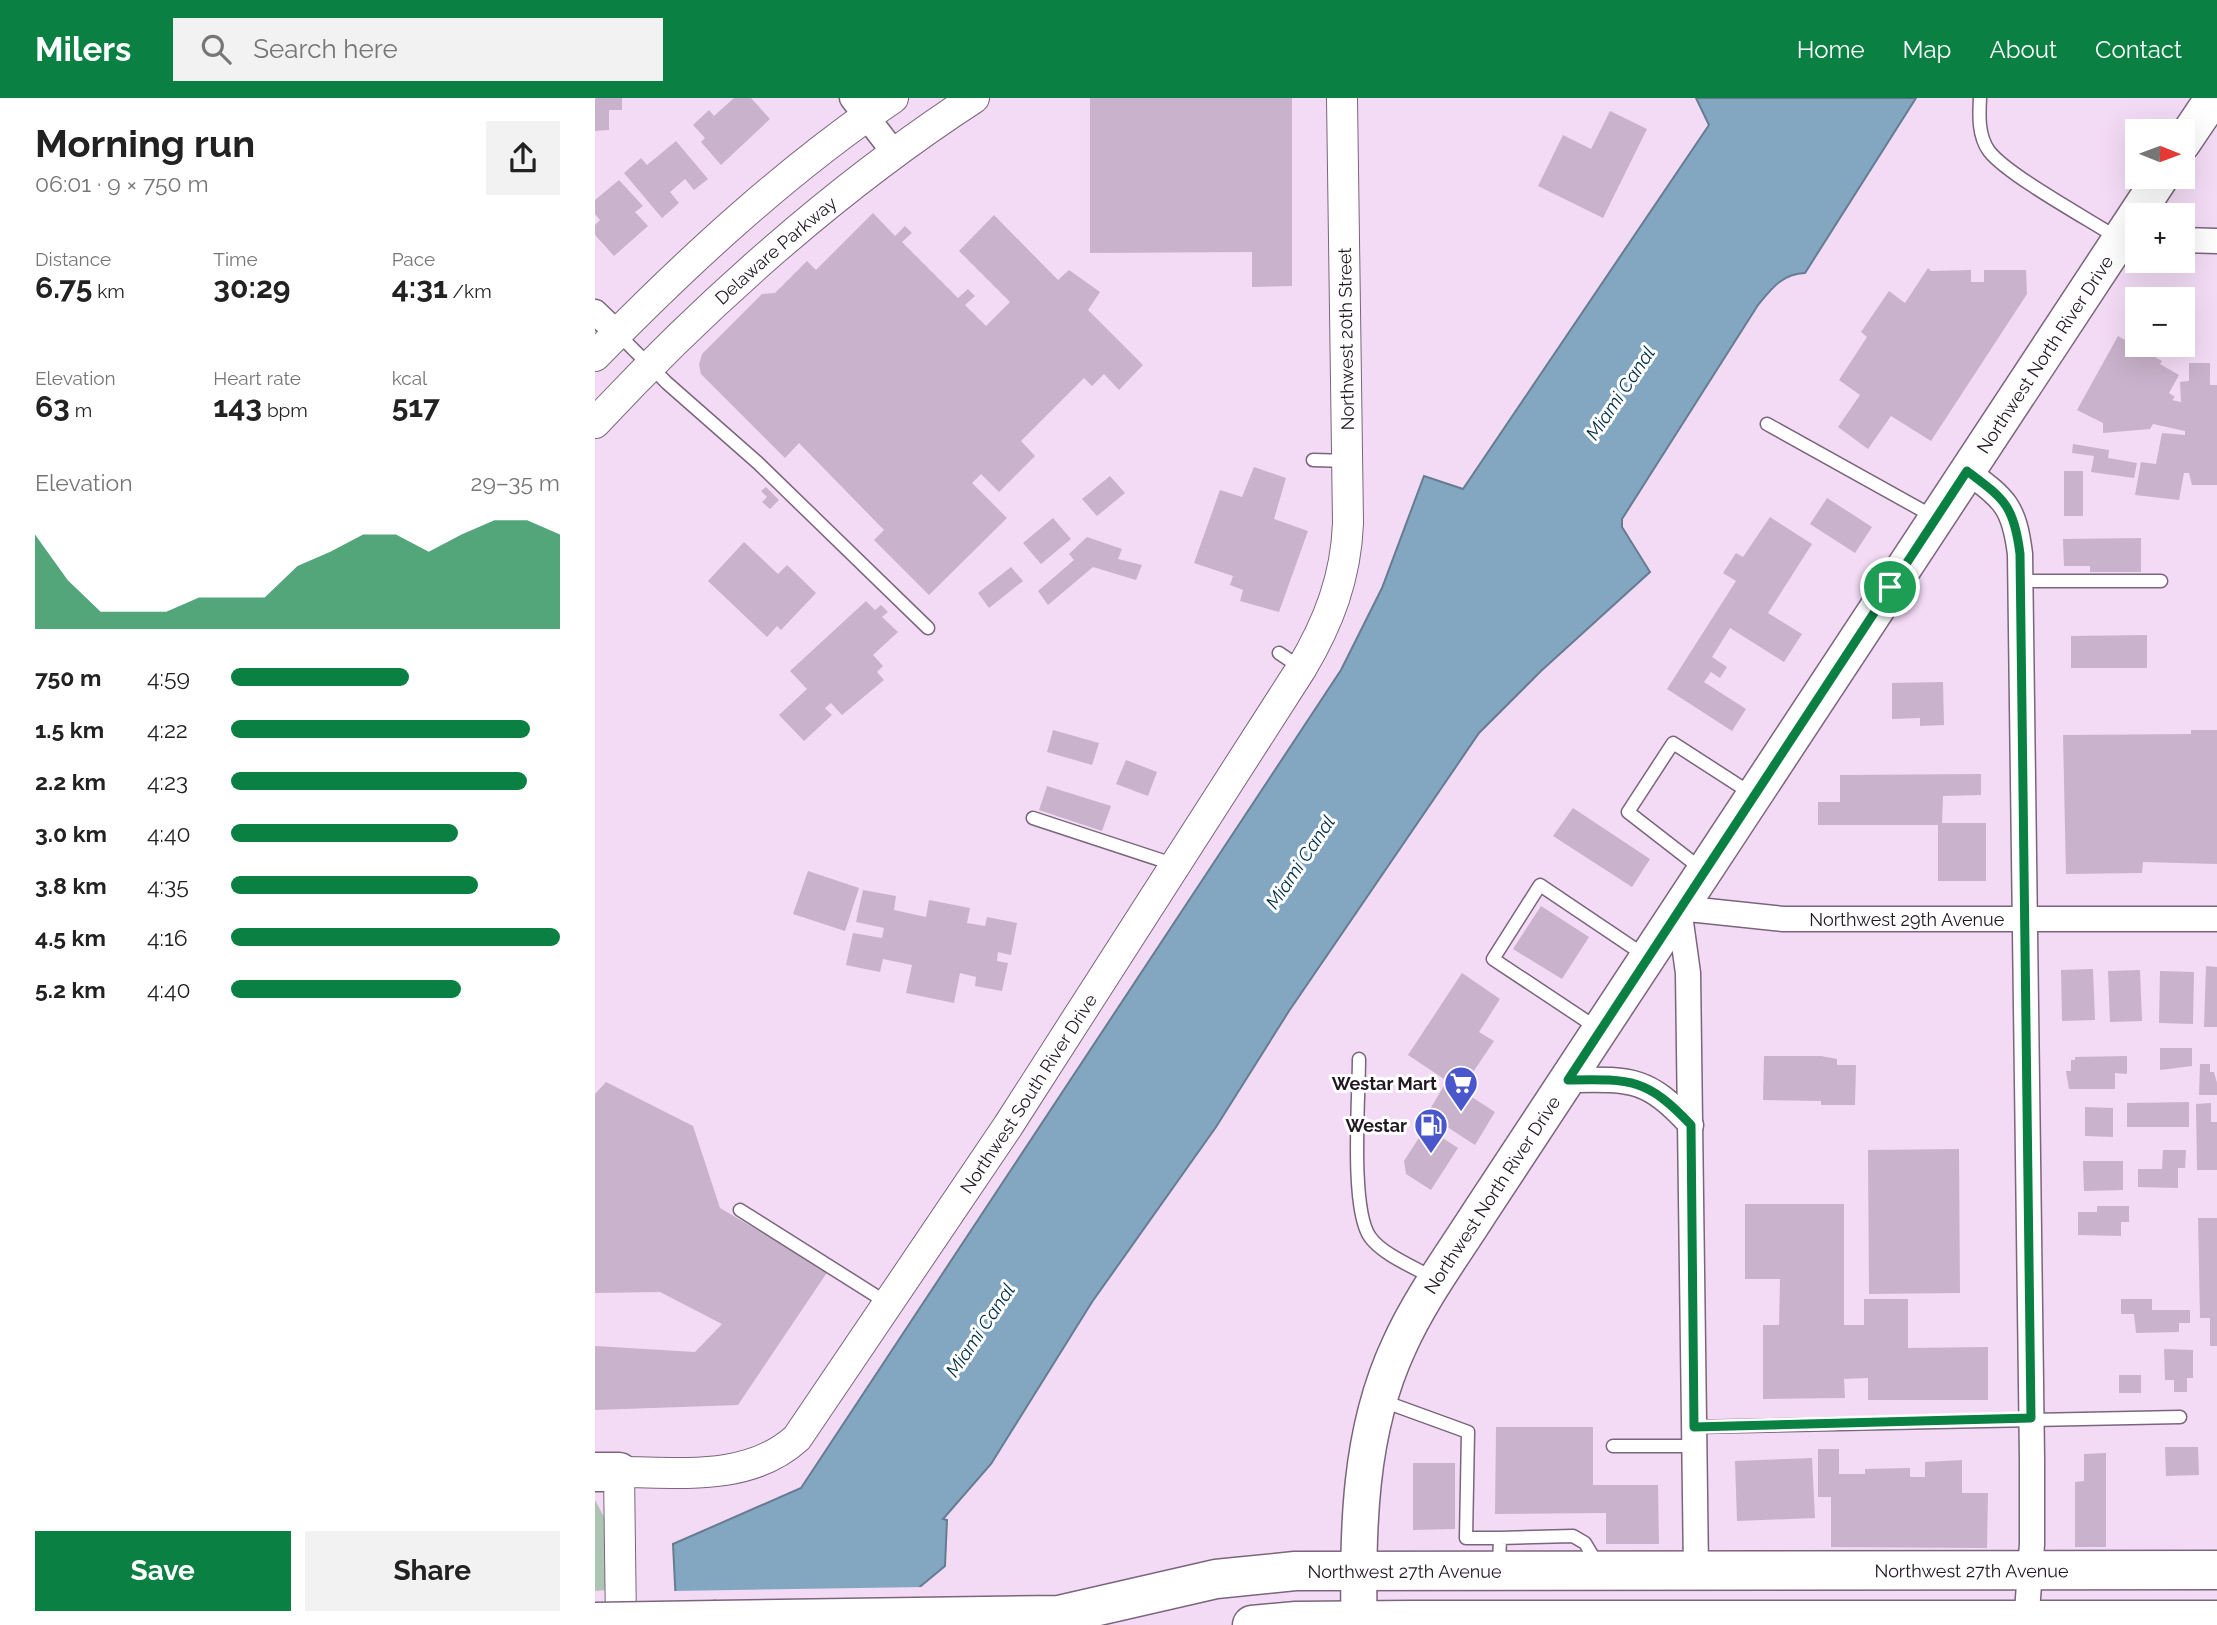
<!DOCTYPE html>
<html lang="en">
<head>
<meta charset="utf-8">
<style>
	:root { --surface:#fff; --page:#f2f2f2; --text:#222; --muted:#767676; --accent:#0b8043 }
	body { margin:0; font-family:Raleway,sans-serif; background:var(--page); color:var(--text); height:100vh; display:flex; flex-direction:column; font-size:26px; white-space:nowrap }
	* { box-sizing:border-box; margin:0 }
	p { font-size:23px; color:var(--muted) }
	.icon { flex:none; width:38px; height:38px; fill:none; stroke:currentColor; stroke-width:2; stroke-linecap:round; stroke-linejoin:round }
	.map { position:relative; flex:1; overflow:hidden }
	.panel { display:flex; flex-direction:column; background:var(--surface); width:595px }
	.panel>* { flex:none }
	.needle { width:46px; rotate:91deg }
	.tools { position:absolute; left:1530px; top:21px; display:grid; gap:14px }
	.tools a { display:grid; place-items:center; width:70px; height:70px; border-radius:0px; background:var(--surface); box-shadow:0 7px 28px #0002; font-size:35px }
	.pin { position:absolute; display:grid; place-items:center; width:60px; height:60px; color:#fff; margin:-30px; border:4px solid #fff; border-radius:50%; box-shadow:0 2px 7px #0007 }
	.round { display:grid; place-items:center; flex:none; width:74px; height:74px; border-radius:0px; background:var(--page) }
	.head { display:flex; align-items:center; justify-content:space-between; height:119px; padding:0 35px }
	h1 { font-size:38px; font-weight:700; line-height:52px }
	.stats { display:grid; grid-template-columns:repeat(3,1fr); gap:10px; height:119px; padding:7px 35px }
	.stats div { display:grid; align-content:center }
	.stats b { font-size:30px; font-weight:700 }
	.stats small { font-size:19px; font-weight:400 }
	.stats p { font-size:19px }
	.chart { height:196px; padding:14px 35px }
	.chart p { display:flex; justify-content:space-between }
	.chart svg { width:100%; height:126px; margin-top:7px; fill:var(--accent); opacity:.7 }
	.action { display:flex; gap:14px; margin-top:auto; padding:14px 35px }
	.action a { flex:1; height:80px; border-radius:0px; background:var(--accent); color:#fff; font-size:28px; font-weight:700; line-height:80px; text-align:center }
	.action a+a { background:var(--page); color:var(--text) }
	ul { padding:0 35px; list-style:none; font-size:23px }
	li { display:grid; grid-template-columns:112px 84px 1fr; align-items:center; height:52px }
	li i { height:18px; border-radius:9px; background:var(--accent) }
	header { display:flex; align-items:center; gap:42px; box-sizing:border-box; height:98px; padding:0 35px; background:var(--accent); color:#fff }
	header strong { font-size:33px }
	nav { display:flex; gap:38px; margin-inline-start:auto; font-size:24px }
	.search { width:490px; height:63px; background:var(--page); display:flex; align-items:center; gap:18px; box-sizing:border-box; padding:0 24px; border-radius:0px; color:var(--muted); font-size:26px }
	main { display:flex; flex:1; min-height:0 }
	.map>svg:first-child { display:block }
</style>
</head>
<body>
<header>
<strong>Milers</strong>
<div class="search"><svg class="icon" aria-label="search" viewBox="0 0 24 24"><circle cx="10" cy="10" r="6"/><path d="M15 15l6 6"/></svg>Search here</div>
<nav><a>Home</a><a>Map</a><a>About</a><a>Contact</a></nav>
</header>
<main>
<section class="panel">
<div class="head"><div><h1>Morning run</h1><p>06:01 · 9 × 750 m</p></div><a class="round"><svg class="icon" aria-label="share" viewBox="0 0 24 24"><path d="M12 15V3M7 8l5-5 5 5M5 13v7h14v-7"/></svg></a></div>
<div class="stats">
<div><p>Distance</p><b>6.75<small> km</small></b></div>
<div><p>Time</p><b>30:29</b></div>
<div><p>Pace</p><b>4:31<small> /km</small></b></div>
</div>
<div class="stats">
<div><p>Elevation</p><b>63<small> m</small></b></div>
<div><p>Heart rate</p><b>143<small> bpm</small></b></div>
<div><p>kcal</p><b>517</b></div>
</div>
<div class="chart"><p><span>Elevation</span>29–35 m</p>
<svg viewBox="0 0 160 44" preserveAspectRatio="none"><path d="M0 44V11L10 27L20 38L30 38L40 38L50 33L60 33L70 33L80 22L90 17L100 11L110 11L120 17L130 11L140 6L150 6L160 11V44z"/></svg>
</div>
<ul>
<li><b>750 m</b>4:59<i style="width:54%"></i></li>
<li><b>1.5 km</b>4:22<i style="width:91%"></i></li>
<li><b>2.2 km</b>4:23<i style="width:90%"></i></li>
<li><b>3.0 km</b>4:40<i style="width:69%"></i></li>
<li><b>3.8 km</b>4:35<i style="width:75%"></i></li>
<li><b>4.5 km</b>4:16<i style="width:100%"></i></li>
<li><b>5.2 km</b>4:40<i style="width:70%"></i></li>
</ul>
<div class="action"><a>Save</a><a>Share</a></div>
</section>
<div class="map">
<svg width="1622" height="1527" viewBox="0 0 1622 1527">
	<rect width="100%" height="100%" fill="#f3dbf5"/>
	<path fill="#adc3b3" d="M 0,1402 L 9,1419 L 12,1492 L 0,1493 Z"/>
	<path fill="#83a7c0" stroke="#667c91" stroke-width="2" d="M 1101,0 L 1321,0 L 1210,175 C 1187,176 1177,190 1163,207 L 1027,421 L 1027,429 L 1055,474 L 946,573 L 884,635 L 694,913 L 621,1029 L 497,1204 L 396,1366 L 348,1421 L 352,1422 L 350,1468 L 321,1492 L 82,1527 L 78,1446 L 206,1390 L 746,572 L 787,490 L 829,378 L 868,391 L 1114,27 Z"/>
	<path fill="#f3dbf5" d="M 329,1489 L 300,1527 L 78,1527 L 77,1493 Z"/>
	<path fill="#c9b2cb" d="M 0,0 L 27,0 L 27,12 L 14,12 L 14,32 L 0,33 Z
		M 139,0 L 156,0 L 175,21 L 126,67 L 106,44 L 110,40 L 98,27 L 114,12 L 119,18 Z
		M 495,0 L 697,0 L 697,188 L 657,189 L 657,154 L 495,155 Z
		M 1015,13 L 1052,31 L 1008,120 L 943,88 L 968,37 L 996,51 Z
		M 81,43 L 113,81 L 99,92 L 90,81 L 75,94 L 84,105 L 67,120 L 29,75 L 46,60 L 52,67 Z
		M 24,82 L 48,108 L 40,114 L 53,128 L 19,158 L 0,137 L 0,127 L 5,122 L 0,116 L 0,102 Z
		M 278,115 L 300,138 L 310,128 L 317,135 L 307,144 L 363,200 L 373,191 L 380,198 L 370,207 L 391,228 L 415,204 L 364,153 L 399,117 L 463,182 L 474,172 L 505,194 L 493,212 L 548,267 L 524,292 L 509,276 L 497,288 L 489,280 L 426,343 L 440,358 L 404,394 L 386,376 L 377,385 L 412,420 L 334,497 L 279,442 L 289,432 L 204,345 L 190,360 L 106,276 L 104,267 L 107,256 L 167,196 L 180,195 L 212,163 L 221,172 Z
		M 1333,170 L 1336,173 L 1376,172 L 1376,184 L 1389,184 L 1389,172 L 1431,172 L 1432,196 L 1336,343 L 1296,318 L 1273,351 L 1243,329 L 1265,297 L 1244,282 L 1272,239 L 1266,234 L 1294,193 L 1310,205 Z
		M 1523,238 L 1567,263 L 1565,266 L 1584,277 L 1574,295 L 1580,299 L 1577,302 L 1586,304 L 1585,284 L 1594,283 L 1594,265 L 1615,265 L 1615,287 L 1622,287 L 1622,387 L 1597,387 L 1594,375 L 1589,375 L 1584,402 L 1540,397 L 1546,364 L 1561,366 L 1567,335 L 1590,337 L 1590,333 L 1558,326 L 1555,331 L 1508,335 L 1508,325 L 1482,312 Z
		M 1478,346 L 1514,352 L 1513,360 L 1542,365 L 1539,380 L 1496,374 L 1499,358 L 1477,355 Z
		M 659,369 L 691,380 L 679,421 L 713,433 L 684,514 L 645,503 L 648,492 L 635,487 L 638,478 L 599,465 L 625,392 L 647,399 Z
		M 1469,373 L 1488,373 L 1488,418 L 1469,418 Z
		M 515,378 L 530,395 L 502,418 L 487,401 Z
		M 171,389 L 184,402 L 175,411 L 167,404 L 172,399 L 166,393 Z
		M 1232,400 L 1277,429 L 1260,455 L 1215,426 Z
		M 1175,419 L 1217,446 L 1173,515 L 1207,536 L 1189,564 L 1135,530 L 1117,559 L 1132,569 L 1125,580 L 1116,574 L 1109,584 L 1151,611 L 1137,633 L 1072,591 L 1141,483 L 1128,475 L 1141,455 L 1148,459 Z
		M 458,420 L 476,441 L 446,466 L 428,445 Z
		M 492,439 L 527,451 L 523,461 L 547,467 L 541,482 L 498,469 L 453,507 L 443,493 L 479,462 L 474,456 Z
		M 1546,440 L 1546,474 L 1495,474 L 1495,468 L 1469,468 L 1468,441 Z
		M 149,444 L 183,476 L 192,467 L 221,495 L 186,532 L 182,528 L 172,539 L 113,483 Z
		M 416,469 L 428,483 L 394,510 L 383,495 Z
		M 271,503 L 280,512 L 286,507 L 293,514 L 287,519 L 303,534 L 278,557 L 288,568 L 282,574 L 289,582 L 247,617 L 236,605 L 230,610 L 237,617 L 209,643 L 184,617 L 212,591 L 195,573 Z
		M 1552,537 L 1552,570 L 1476,570 L 1476,538 Z
		M 1348,584 L 1349,627 L 1325,628 L 1325,620 L 1297,621 L 1297,585 Z
		M 458,632 L 504,645 L 497,667 L 452,654 Z
		M 1596,632 L 1622,632 L 1622,766 L 1548,764 L 1547,775 L 1471,776 L 1468,637 L 1596,636 Z
		M 531,662 L 562,674 L 553,698 L 521,686 Z
		M 1386,676 L 1386,697 L 1348,698 L 1347,725 L 1391,725 L 1391,783 L 1343,783 L 1343,727 L 1223,727 L 1223,704 L 1245,704 L 1245,677 Z
		M 452,688 L 516,708 L 507,733 L 444,712 Z
		M 978,710 L 1055,761 L 1037,789 L 958,738 Z
		M 213,773 L 264,790 L 250,833 L 198,816 Z
		M 268,792 L 301,798 L 299,812 L 331,819 L 334,802 L 375,810 L 372,825 L 390,828 L 392,819 L 422,825 L 416,857 L 403,854 L 402,863 L 413,865 L 407,893 L 380,888 L 381,879 L 365,875 L 359,905 L 311,895 L 317,867 L 288,861 L 285,874 L 251,867 L 258,835 L 287,840 L 289,830 L 261,824 Z
		M 946,808 L 994,839 L 967,881 L 918,851 Z
		M 1611,868 L 1622,869 L 1622,929 L 1609,929 Z
		M 1498,871 L 1500,922 L 1467,923 L 1466,872 Z
		M 1545,872 L 1547,923 L 1515,924 L 1513,873 Z
		M 1565,873 L 1599,874 L 1598,926 L 1564,925 Z
		M 867,875 L 905,901 L 884,934 L 899,943 L 866,992 L 900,1014 L 880,1047 L 832,1016 L 852,983 L 813,957 Z
		M 1565,950 L 1597,950 L 1597,968 L 1565,972 Z
		M 1169,958 L 1226,958 L 1242,961 L 1242,967 L 1261,967 L 1260,1007 L 1226,1007 L 1226,1003 L 1168,1002 Z
		M 1532,958 L 1532,976 L 1520,975 L 1520,991 L 1474,991 L 1471,973 L 1476,973 L 1476,962 L 1480,962 L 1480,959 Z
		M 1605,966 L 1615,966 L 1615,974 L 1619,974 L 1622,985 L 1622,997 L 1604,997 Z
		M 11,984 L 98,1028 L 125,1110 L 233,1173 L 143,1307 L 0,1312 L 0,1248 L 100,1254 L 127,1226 L 65,1194 L 0,1195 L 0,996 Z
		M 1594,1004 L 1594,1029 L 1532,1029 L 1532,1005 Z
		M 1616,1005 L 1616,1024 L 1622,1024 L 1622,1072 L 1602,1072 L 1601,1006 Z
		M 1490,1009 L 1518,1010 L 1518,1039 L 1490,1038 Z
		M 831,1029 L 863,1050 L 836,1092 L 811,1076 L 809,1063 Z
		M 1364,1051 L 1365,1195 L 1274,1196 L 1273,1052 Z
		M 1568,1052 L 1591,1052 L 1590,1070 L 1583,1070 L 1583,1090 L 1543,1089 L 1543,1071 L 1567,1071 Z
		M 1488,1063 L 1528,1063 L 1528,1092 L 1489,1093 Z
		M 1150,1106 L 1249,1106 L 1249,1227 L 1269,1227 L 1269,1201 L 1313,1201 L 1313,1250 L 1393,1249 L 1393,1302 L 1273,1302 L 1273,1280 L 1249,1281 L 1250,1300 L 1168,1301 L 1168,1227 L 1184,1227 L 1185,1181 L 1150,1181 Z
		M 1502,1108 L 1534,1108 L 1534,1124 L 1526,1124 L 1526,1138 L 1483,1137 L 1483,1114 L 1502,1114 Z
		M 1603,1120 L 1622,1120 L 1622,1248 L 1615,1248 L 1615,1220 L 1605,1220 Z
		M 1526,1201 L 1557,1201 L 1557,1212 L 1595,1212 L 1595,1225 L 1584,1225 L 1584,1234 L 1541,1235 L 1539,1216 L 1526,1216 Z
		M 1569,1251 L 1598,1252 L 1598,1280 L 1592,1280 L 1592,1294 L 1579,1294 L 1579,1282 L 1570,1282 Z
		M 1524,1277 L 1546,1277 L 1546,1295 L 1524,1295 Z
		M 901,1329 L 998,1329 L 998,1387 L 1063,1387 L 1064,1446 L 1011,1446 L 1011,1415 L 900,1416 Z
		M 1570,1349 L 1603,1349 L 1604,1377 L 1571,1378 Z
		M 1223,1351 L 1244,1351 L 1244,1376 L 1270,1376 L 1270,1371 L 1315,1370 L 1315,1379 L 1330,1379 L 1330,1364 L 1367,1362 L 1367,1395 L 1393,1395 L 1392,1450 L 1236,1449 L 1236,1399 L 1223,1399 Z
		M 1511,1355 L 1511,1449 L 1480,1449 L 1480,1384 L 1489,1383 L 1489,1356 Z
		M 1217,1360 L 1220,1420 L 1142,1423 L 1140,1363 Z
		M 818,1365 L 860,1365 L 860,1431 L 818,1432 Z"/>
	<g fill="none" stroke-linecap="round" stroke-linejoin="round">
		<g stroke="#7a657c" stroke-width="15">
			<path id="service" d="M 1385,0 C 1384,17 1383,38 1394,53 C 1412,77 1495,122 1524,141
				M 22,235 L 72,285 L 163,365 L 333,530
				M 1172,326 L 1341,420
				M 718,362 L 753,363
				M 1425,483 L 1566,483
				M 684,555 L 706,570
				M 438,720 L 581,767
				M 1109,773 L 1033,714 L 1078,645 L 1157,696
				M 1002,930 L 898,861 L 945,787 L 1052,859
				M 764,961 C 764,999 755,1111 775,1139 C 788,1157 819,1169 838,1180
				M 145,1112 L 294,1206
				M 785,1302 L 873,1334 L 871,1440 L 905,1440 L 904,1467
				M 1099,1329 L 1585,1319
				M 1018,1348 L 1099,1348
				M 905,1440 L 978,1438 L 990,1445 L 1003,1467"/>
		</g>
		<g stroke="#7a657c" stroke-width="27">
			<g id="minor">
				<path d="M 257,0 L 301,57"/>
				<path d="M 1587,142 L 1622,143"/>
				<path d="M 0,214 L 22,235"/>
				<path d="M 1372,373 C 1409,401 1419,407 1425,456 L 1437,1361 L 1437,1446 L 1431,1527"/>
				<path d="M 973,982 C 1036,981 1052,979 1096,1027"/>
				<path id="s1" d="M 1101,1472 L 1093,875 L 1084,810 L 1188,821 L 1622,821"/>
			</g>
		</g>
		<g stroke="#7a657c" stroke-width="32">
			<g id="tertiary">
				<path d="M 0,258 C 91,165 190,73 298,0"/>
				<path id="s2" d="M 0,325 C 111,206 242,89 379,0"/>
				<path id="s3" d="M 26,1527 L 24,1374 C 84,1374 154,1384 202,1340 L 413,1028 L 706,571 C 734,524 751,479 753,425 L 747,0"/>
			</g>
		</g>
		<g stroke="#7a657c" stroke-width="38">
			<g id="secondary">
				<path d="M 1587,46 L 1618,0"/>
				<path id="s4" d="M 764,1527 C 763,1432 763,1336 804,1248 C 825,1201 857,1158 885,1114 L 1566,79"/>
			</g>
		</g>
		<g stroke="#7a657c" stroke-width="41">
			<g id="trunk">
				<path d="M 0,1374 L 24,1374"/>
				<path id="s5" d="M 121,1522 L 464,1517 L 621,1481 L 700,1473 L 1622,1472"/>
				<path d="M 657,1527 L 701,1523 L 817,1522 L 1622,1522"/>
			</g>
		</g>
		<use href="#service" stroke="#fff" stroke-width="12"/>
		<use href="#minor" stroke="#fff" stroke-width="24"/>
		<use href="#tertiary" stroke="#fff" stroke-width="30"/>
		<use href="#secondary" stroke="#fff" stroke-width="35"/>
		<use href="#trunk" stroke="#fff" stroke-width="38"/>
		<g stroke="#7a657c" stroke-width="41" stroke-linecap="butt">
			<path id="trunk-bridge" d="M 0,1524 L 121,1522"/>
		</g>
		<use href="#trunk-bridge" stroke="#fff" stroke-width="38"/>
	</g>
	<g fill="none" stroke-linecap="round" stroke-linejoin="round">
		<g stroke="#fff" stroke-width="14">
			<path id="route" d="M 1372,373 C 1409,401 1419,407 1425,456 L 1436,1320 L 1099,1329 L 1096,1027 C 1052,980 1036,981 973,982 Z"/>
		</g>
		<use href="#route" stroke="#0b8043" stroke-width="9"/>
	</g>
	<defs>
		<g id="supermarket-pin" transform="scale(1.75)"><path d="M0 17L-7.5 6A9.5 9.5 0 1 1 7.5 6Z" fill="#4a56cc" stroke="#fff"/><path d="M-6-5.5h2.5l.6 2H6L4.5 2H-2.5L-4.4-4H-6ZM-1.5 3.2a1.3 1.3 0 1 0 .1 0ZM3 3.2a1.3 1.3 0 1 0 .1 0Z" fill="#fff"/></g>
		<g id="fuel-pin" transform="scale(1.75)"><path d="M0 17L-7.5 6A9.5 9.5 0 1 1 7.5 6Z" fill="#4a56cc" stroke="#fff"/><path d="M-5.5-6h7V0h2V4h1.3V-2.5L3-4.5l.8-.8L6-3V5H2.5V1h-1V6h-7ZM-4.2-4.7v3.2H.2V-4.7Z" fill="#fff"/></g>
	</defs>
	<g fill-rule="evenodd">
		<use href="#supermarket-pin" x="866" y="985"/>
		<use href="#fuel-pin" x="836" y="1027"/>
	</g>
	<g text-anchor="middle" dominant-baseline="central" stroke-width="6" stroke-linejoin="round" paint-order="stroke">
		<g font-size="18" fill="#211922" stroke="#fff">
			<text stroke="none"><textPath href="#s2" startOffset="250">Delaware Parkway</textPath></text>
			<text transform="translate(751 241) rotate(-91)">Northwest 20th Street</text>
			<text stroke="none"><textPath href="#s4" startOffset="1468">Northwest North River Drive</textPath></text>
			<text stroke="none"><textPath href="#s1" startOffset="891">Northwest 29th Avenue</textPath></text>
			<text stroke="none"><textPath href="#s3" startOffset="754">Northwest South River Drive</textPath></text>
			<text stroke="none"><textPath href="#s4" startOffset="462">Northwest North River Drive</textPath></text>
			<text stroke="none"><textPath href="#s5" startOffset="693">Northwest 27th Avenue</textPath></text>
			<text stroke="none"><textPath href="#s5" startOffset="1260">Northwest 27th Avenue</textPath></text>
		</g>
		<g font-size="18" font-weight="bold" fill="#211922" stroke="#fff" text-anchor="end">
			<text x="842" y="985">Westar Mart</text>
			<text x="812" y="1027">Westar</text>
		</g>
		<g font-size="19" font-style="italic" fill="#002f49" stroke="#fff">
			<text transform="translate(1025 295) rotate(-56)">Miami Canal</text>
			<text transform="translate(705 764) rotate(-56)">Miami Canal</text>
			<text transform="translate(385 1232) rotate(-56)">Miami Canal</text>
		</g>
	</g>
</svg>
<div class="tools">
<a><svg class="needle" viewBox="-14 -14 28 28"><path d="M0-13l5 13h-10z" fill="#e53935"/><path d="M0 13l5-13h-10z" fill="#767676"/></svg></a>
<a>+</a>
<a>−</a>
</div>
<div class="pin" style="left:1295px;top:489px;background:#1e9e55"><svg class="icon" aria-label="arrive" viewBox="0 0 24 24"><path d="M6 21V4h12l-3 4 3 4H6"/></svg></div>
</div>
</main>
</body>
</html>
